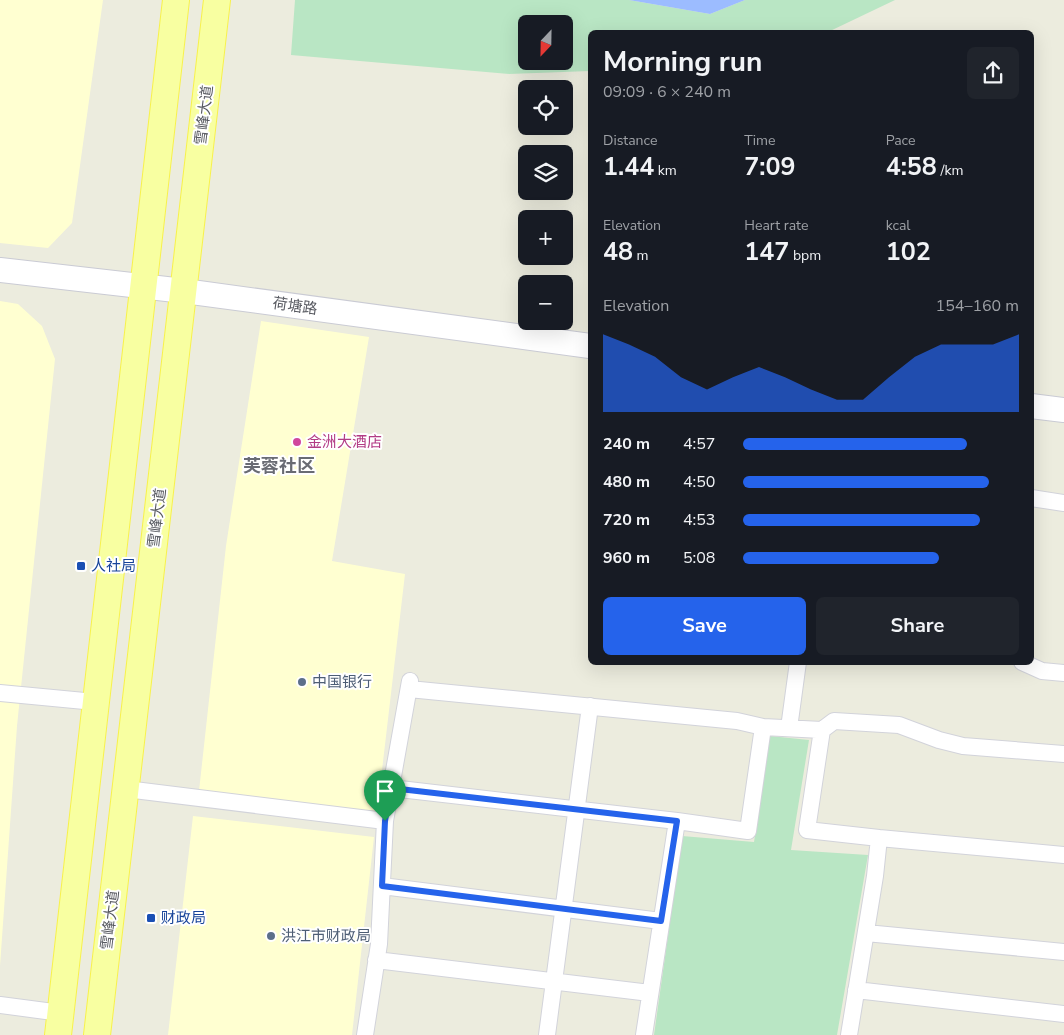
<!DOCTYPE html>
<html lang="en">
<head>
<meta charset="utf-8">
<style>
	:root { --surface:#171b24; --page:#20242c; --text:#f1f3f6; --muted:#9ea1a6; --accent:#2563eb }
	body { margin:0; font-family:"Nunito Sans","Noto Sans SC",sans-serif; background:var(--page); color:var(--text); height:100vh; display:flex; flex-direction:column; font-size:19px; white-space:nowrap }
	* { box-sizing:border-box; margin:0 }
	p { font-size:16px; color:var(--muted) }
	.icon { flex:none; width:28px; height:28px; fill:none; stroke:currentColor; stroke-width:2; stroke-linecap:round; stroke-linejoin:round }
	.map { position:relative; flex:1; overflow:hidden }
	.details { position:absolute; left:588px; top:30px; width:446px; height:635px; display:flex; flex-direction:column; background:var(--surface); border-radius:8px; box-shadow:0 5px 20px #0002 }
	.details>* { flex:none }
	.needle { width:32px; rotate:202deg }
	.fabs { position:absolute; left:518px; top:15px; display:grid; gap:10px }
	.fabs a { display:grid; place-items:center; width:55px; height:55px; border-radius:8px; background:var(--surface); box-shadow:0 5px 20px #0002; font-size:25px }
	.pin { position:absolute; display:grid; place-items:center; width:42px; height:42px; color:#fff; margin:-51px -21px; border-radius:50% 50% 50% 0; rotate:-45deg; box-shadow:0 0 5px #0007 }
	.pin .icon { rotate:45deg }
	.round { display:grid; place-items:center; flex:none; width:52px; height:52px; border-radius:8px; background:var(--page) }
	.overview { display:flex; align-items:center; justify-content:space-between; height:85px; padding:0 15px }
	h1 { font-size:28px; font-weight:700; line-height:38px }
	.stats { display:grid; grid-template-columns:repeat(3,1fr); gap:8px; height:85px; padding:5px 15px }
	.stats div { display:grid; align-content:center }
	.stats b { font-size:25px; font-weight:700 }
	.stats small { font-size:14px; font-weight:400 }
	.stats p { font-size:14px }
	.chart { height:140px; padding:10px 15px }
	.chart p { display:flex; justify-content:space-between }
	.chart svg { width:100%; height:90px; margin-top:5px; fill:var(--accent); opacity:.7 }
	.primary-button { display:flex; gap:10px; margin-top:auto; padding:10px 15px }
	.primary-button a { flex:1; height:58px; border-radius:8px; background:var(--accent); color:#fff; font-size:20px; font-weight:700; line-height:58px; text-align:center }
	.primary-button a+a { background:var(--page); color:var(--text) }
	ul { padding:0 15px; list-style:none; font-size:16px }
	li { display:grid; grid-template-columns:80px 60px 1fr; align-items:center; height:38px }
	li i { height:12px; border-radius:6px; background:var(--accent) }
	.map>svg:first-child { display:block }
</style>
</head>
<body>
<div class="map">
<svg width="1064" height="1035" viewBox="0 0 1064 1035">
	<rect width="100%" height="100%" fill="#ececde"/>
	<path fill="#ffffd1" d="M 0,0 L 103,0 L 72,223 L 48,248 L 0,243 Z
		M 0,301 L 18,304 L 42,326 L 55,359 L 17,726 L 0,966 Z
		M 261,321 L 369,337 L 332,561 L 405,574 L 377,813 L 199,791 L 226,546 Z
		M 193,816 L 374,837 L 352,1035 L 168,1035 Z"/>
	<path fill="#b9e6c4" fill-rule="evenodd" d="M 295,0 L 629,0 L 710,14 L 745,0 L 895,0 L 828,32 L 590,32 L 590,71 L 509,74 L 291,55 ZM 526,24 L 564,24 L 564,61 L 526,61 Z
		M 770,736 L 809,740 L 791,850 L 868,855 L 837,1035 L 654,1035 L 682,836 L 754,842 Z"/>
	<path fill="#9cbcff" d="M 629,0 L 745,0 L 710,14 Z"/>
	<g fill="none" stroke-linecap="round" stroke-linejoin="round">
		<g stroke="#d2d3da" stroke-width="18">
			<path id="street" d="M 1031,498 L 1064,503
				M 1022,662 L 1042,671 L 1064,673
				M 409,689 L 737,721 L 763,727
				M 0,693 L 95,702
				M 789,728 L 798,662
				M 822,730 L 834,721 L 899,725 L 939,740 L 963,746 L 1064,754
				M 391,788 L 677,821
				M 126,789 L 385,821
				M 879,838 L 1064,855
				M 382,886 L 661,921
				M 866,933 L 1064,952
				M 376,960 L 650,993
				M 856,990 L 1064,1014
				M 0,1005 L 61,1013
				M 365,1035 L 379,944 L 385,821 L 410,681
				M 547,1035 L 590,706
				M 644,1035 L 677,821 L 748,831 L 763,727 L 822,730 L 807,830 L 879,838 L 875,876 L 849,1035"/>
		</g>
		<g stroke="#cacbd4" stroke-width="26">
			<path id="secondary" d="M 0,270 L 184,291 L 590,346
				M 1031,406 L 1064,410"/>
		</g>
		<g stroke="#f8f24b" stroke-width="28">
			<path id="primary" d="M 58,1035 L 176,0
				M 97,1035 L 217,0"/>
		</g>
		<use href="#street" stroke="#fff" stroke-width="16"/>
		<use href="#secondary" stroke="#fff" stroke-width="24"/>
		<use href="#primary" stroke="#f8ffa1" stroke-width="26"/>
	</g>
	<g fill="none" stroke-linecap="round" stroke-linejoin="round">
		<g stroke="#fff" stroke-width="10">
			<path id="route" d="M 391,788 L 677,821 L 661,921 L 382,886 L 385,821 Z"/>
		</g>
		<use href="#route" stroke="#2563eb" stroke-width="6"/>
	</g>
	<circle fill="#d1479c" stroke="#fff" stroke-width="2" cx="297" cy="442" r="5"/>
	<g fill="#1a4fb4" stroke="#fff" stroke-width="2">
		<rect x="76" y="561" width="10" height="10" rx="2.5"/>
		<rect x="146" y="913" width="10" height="10" rx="2.5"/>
	</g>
	<g fill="#5c6f8a" stroke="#fff" stroke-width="2">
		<circle cx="302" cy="682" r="5"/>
		<circle cx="271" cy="936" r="5"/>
	</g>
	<g text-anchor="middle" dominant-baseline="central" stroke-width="4" stroke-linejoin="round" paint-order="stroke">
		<g font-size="15" fill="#585a61" stroke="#fff">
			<text transform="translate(204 115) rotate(-83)">雪峰大道</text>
			<text transform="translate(295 306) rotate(8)">荷塘路</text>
			<text transform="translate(157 518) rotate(-83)">雪峰大道</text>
			<text transform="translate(110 920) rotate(-83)">雪峰大道</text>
		</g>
		<g font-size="15" fill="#b23c85" stroke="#fff" text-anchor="start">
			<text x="307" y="442">金洲大酒店</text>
		</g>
		<g font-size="15" fill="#164399" stroke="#fff" text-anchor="start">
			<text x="91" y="566">人社局</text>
			<text x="161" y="918">财政局</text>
		</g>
		<g font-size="15" fill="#4e5e75" stroke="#fff" text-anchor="start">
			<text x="312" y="682">中国银行</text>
			<text x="281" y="936">洪江市财政局</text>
		</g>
		<g font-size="18" font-weight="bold" fill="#696b73" stroke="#fff">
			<text x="279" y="466">芙蓉社区</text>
		</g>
	</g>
</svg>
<div class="fabs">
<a><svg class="needle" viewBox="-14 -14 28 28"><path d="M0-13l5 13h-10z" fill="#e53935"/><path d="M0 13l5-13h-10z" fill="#9ea1a6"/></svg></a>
<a><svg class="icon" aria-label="locate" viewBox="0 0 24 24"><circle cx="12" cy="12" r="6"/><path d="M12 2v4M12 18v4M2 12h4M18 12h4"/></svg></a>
<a><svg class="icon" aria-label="layers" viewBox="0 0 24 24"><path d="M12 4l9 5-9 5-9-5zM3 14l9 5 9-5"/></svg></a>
<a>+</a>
<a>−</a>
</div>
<div class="pin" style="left:385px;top:821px;background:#1e9e55"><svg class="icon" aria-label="arrive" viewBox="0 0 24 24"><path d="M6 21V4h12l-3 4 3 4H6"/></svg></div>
<section class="details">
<div class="overview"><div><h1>Morning run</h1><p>09:09 · 6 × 240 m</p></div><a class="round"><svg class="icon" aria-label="share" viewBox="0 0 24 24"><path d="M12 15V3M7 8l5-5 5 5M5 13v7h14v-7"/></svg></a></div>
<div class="stats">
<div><p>Distance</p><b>1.44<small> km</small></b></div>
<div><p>Time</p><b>7:09</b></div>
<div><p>Pace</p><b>4:58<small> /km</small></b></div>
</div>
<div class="stats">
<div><p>Elevation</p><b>48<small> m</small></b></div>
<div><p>Heart rate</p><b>147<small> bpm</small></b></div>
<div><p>kcal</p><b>102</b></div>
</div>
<div class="chart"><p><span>Elevation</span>154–160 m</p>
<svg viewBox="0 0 160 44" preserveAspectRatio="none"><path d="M0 44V6L10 11L20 17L30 27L40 33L50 27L60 22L70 27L80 33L90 38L100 38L110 27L120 17L130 11L140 11L150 11L160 6V44z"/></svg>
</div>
<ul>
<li><b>240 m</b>4:57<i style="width:81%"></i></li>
<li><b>480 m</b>4:50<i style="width:89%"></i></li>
<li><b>720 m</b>4:53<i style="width:86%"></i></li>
<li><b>960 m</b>5:08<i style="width:71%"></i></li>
</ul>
<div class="primary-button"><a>Save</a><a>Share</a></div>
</section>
</div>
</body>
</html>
